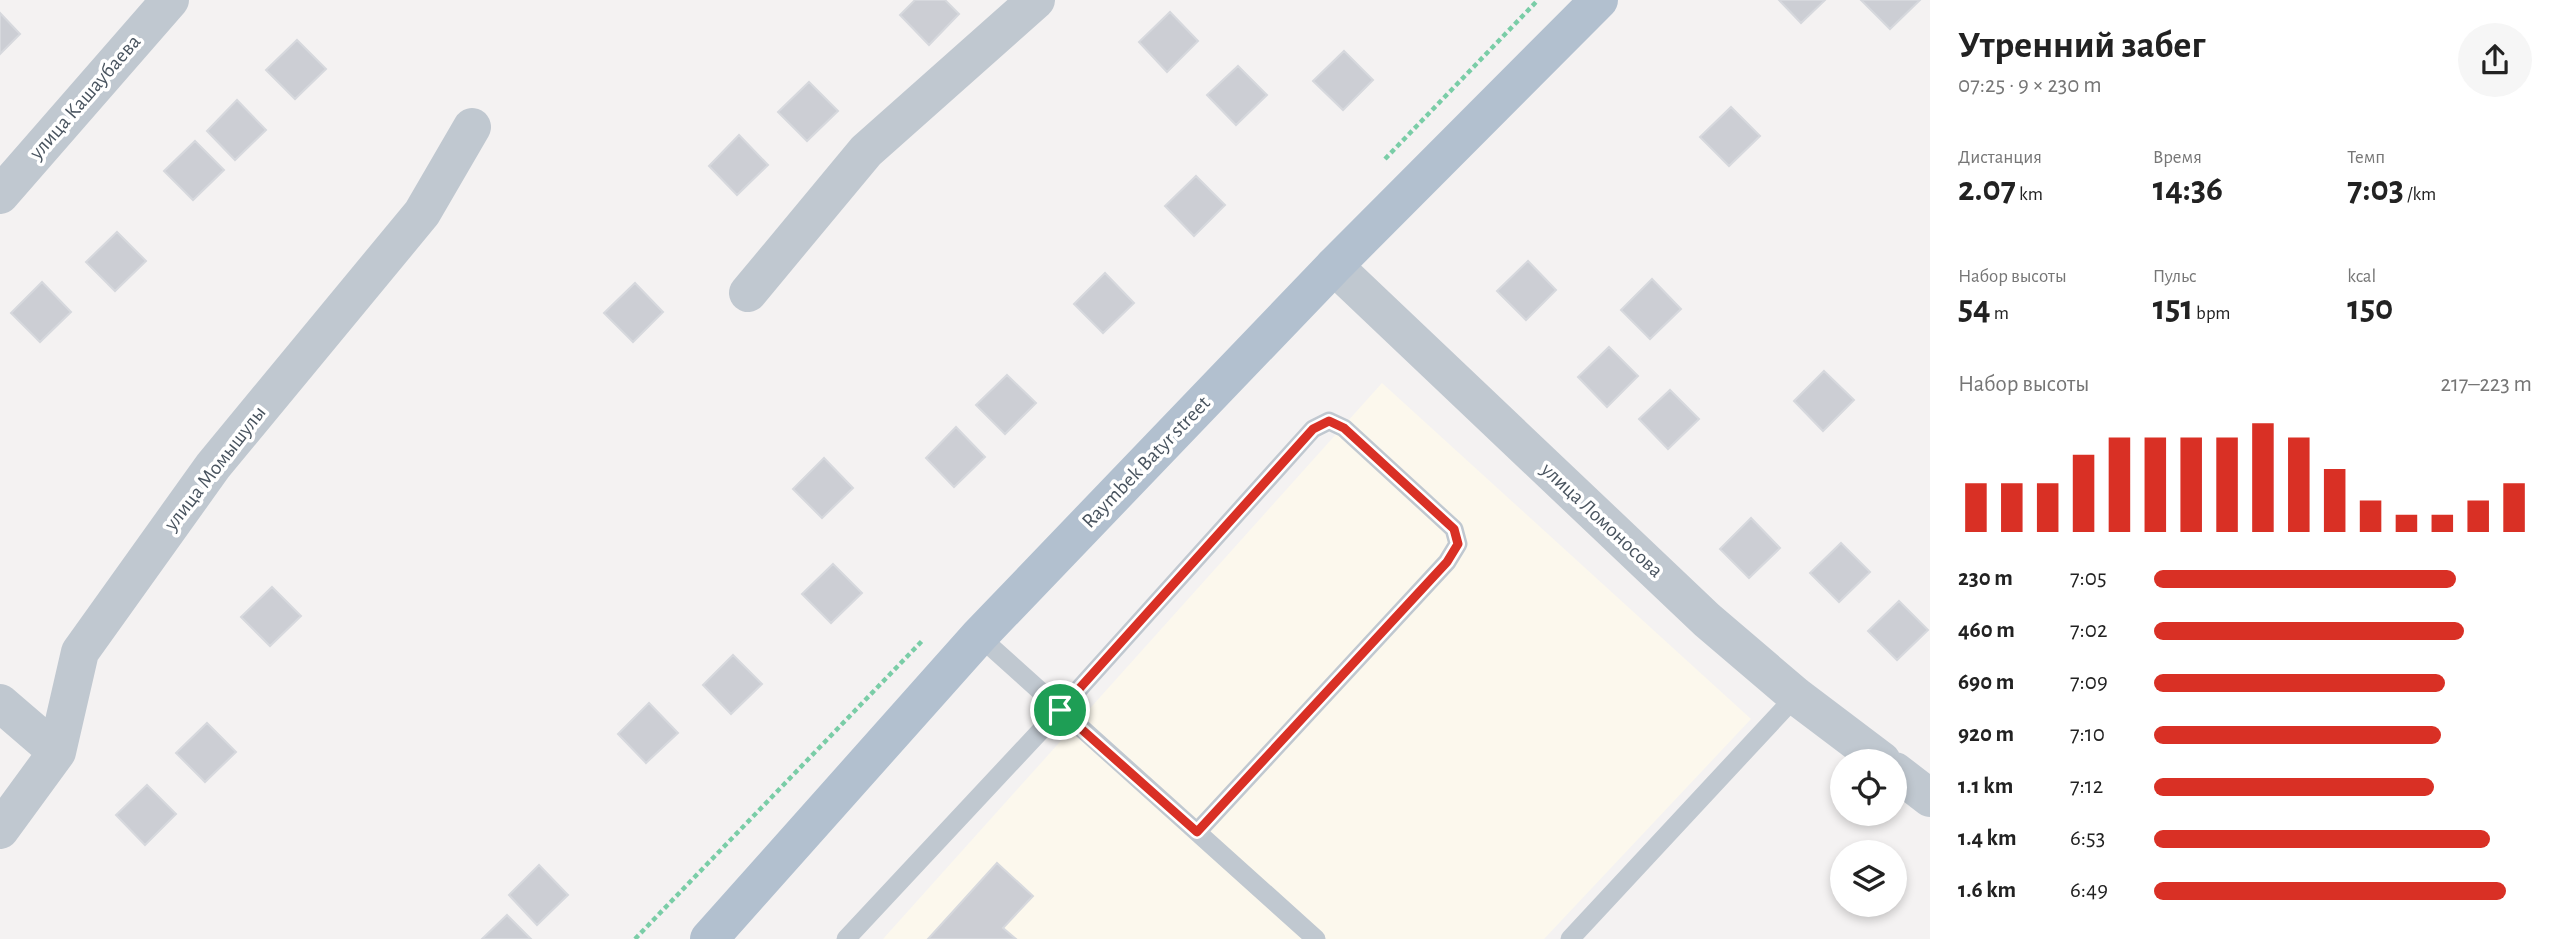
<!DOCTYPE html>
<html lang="ru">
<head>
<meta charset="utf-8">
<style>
	:root { --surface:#fff; --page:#f6f6f6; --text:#222; --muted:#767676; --accent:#d93025 }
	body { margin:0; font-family:"Alegreya Sans",sans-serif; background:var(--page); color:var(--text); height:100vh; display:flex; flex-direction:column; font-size:26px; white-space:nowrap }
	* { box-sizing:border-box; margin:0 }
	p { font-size:23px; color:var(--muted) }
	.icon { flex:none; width:38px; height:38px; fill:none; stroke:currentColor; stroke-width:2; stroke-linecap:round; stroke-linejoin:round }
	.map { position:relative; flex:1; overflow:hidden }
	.details { display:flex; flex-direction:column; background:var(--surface); width:630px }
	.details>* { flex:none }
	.buttons { position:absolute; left:1830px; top:749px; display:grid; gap:14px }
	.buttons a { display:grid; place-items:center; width:77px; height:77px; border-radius:50%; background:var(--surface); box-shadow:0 4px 10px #0003; font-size:35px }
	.pin { position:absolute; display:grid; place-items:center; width:60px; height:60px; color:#fff; margin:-30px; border:4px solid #fff; border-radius:50%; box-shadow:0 2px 7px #0007 }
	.round { display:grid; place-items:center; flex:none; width:74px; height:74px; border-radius:37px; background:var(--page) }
	.headline { display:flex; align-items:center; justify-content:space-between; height:119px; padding:0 28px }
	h1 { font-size:38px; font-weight:700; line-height:52px }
	.stats { display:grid; grid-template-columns:repeat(3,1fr); gap:10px; height:119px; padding:7px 28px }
	.stats div { display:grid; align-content:center }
	.stats b { font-size:35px; font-weight:700 }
	.stats small { font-size:19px; font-weight:400 }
	.stats p { font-size:19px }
	.chart { height:196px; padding:14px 28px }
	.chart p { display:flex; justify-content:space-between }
	.chart svg { width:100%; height:126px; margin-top:7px; stroke:var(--accent); stroke-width:6 }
	ul { padding:0 28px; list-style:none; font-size:23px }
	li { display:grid; grid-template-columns:112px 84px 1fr; align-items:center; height:52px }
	li i { height:18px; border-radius:9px; background:var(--accent) }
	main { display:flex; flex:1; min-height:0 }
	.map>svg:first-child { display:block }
</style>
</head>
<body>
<main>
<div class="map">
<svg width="1930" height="939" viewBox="0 0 1930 939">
	<rect width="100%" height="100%" fill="#f4f2f2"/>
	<path fill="#fcf8ed" d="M 1382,383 L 1751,719 L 1544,939 L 883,939 Z"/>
	<path fill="#ccced4" stroke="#d6d8dd" stroke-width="2" d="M 915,0 L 945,0 L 959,14 L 929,45 L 900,15 Z
		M 1779,0 L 1825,0 L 1801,23 Z
		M 1861,0 L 1920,0 L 1890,29 Z
		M 1170,12 L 1198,41 L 1167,72 L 1139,42 Z
		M 0,13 L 20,34 L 0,54 Z
		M 297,40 L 326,69 L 295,99 L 266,70 Z
		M 1344,51 L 1373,80 L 1343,110 L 1313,81 Z
		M 1238,66 L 1267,95 L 1236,125 L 1207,95 Z
		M 809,82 L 838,111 L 807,141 L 778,112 Z
		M 237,100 L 266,130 L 235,160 L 207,131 Z
		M 1731,107 L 1760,136 L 1729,166 L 1700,137 Z
		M 739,135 L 768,165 L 737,195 L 709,166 Z
		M 195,141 L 224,170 L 193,200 L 164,171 Z
		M 1196,176 L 1225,205 L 1194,236 L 1165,206 Z
		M 117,232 L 146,261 L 115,291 L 86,262 Z
		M 1528,261 L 1556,290 L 1526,320 L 1497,291 Z
		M 1105,273 L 1134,303 L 1103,333 L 1074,304 Z
		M 1652,279 L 1681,309 L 1650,339 L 1621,310 Z
		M 42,282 L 71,312 L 40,342 L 11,313 Z
		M 635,283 L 663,312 L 633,342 L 604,313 Z
		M 1609,347 L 1638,376 L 1607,407 L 1578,377 Z
		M 1824,371 L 1854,400 L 1823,431 L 1794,401 Z
		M 1007,375 L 1036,403 L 1005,434 L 976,405 Z
		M 1670,390 L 1699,419 L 1668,449 L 1639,419 Z
		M 956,427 L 985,457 L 954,487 L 926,458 Z
		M 824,458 L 853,488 L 822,518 L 793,489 Z
		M 1751,518 L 1780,548 L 1749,578 L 1720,549 Z
		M 1841,543 L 1870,572 L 1839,602 L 1810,573 Z
		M 833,564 L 862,593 L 831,623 L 802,594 Z
		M 272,587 L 301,616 L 270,646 L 241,617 Z
		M 1899,601 L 1928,630 L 1897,660 L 1868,631 Z
		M 733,655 L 762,684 L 731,714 L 703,685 Z
		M 649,703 L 678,733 L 646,763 L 618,734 Z
		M 207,723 L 236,752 L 205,782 L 176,753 Z
		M 147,785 L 176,814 L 145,845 L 116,815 Z
		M 997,863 L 1033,896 L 1003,928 L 1016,939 L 928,939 Z
		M 539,865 L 568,895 L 537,925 L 509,895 Z
		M 507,915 L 531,939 L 482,939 Z"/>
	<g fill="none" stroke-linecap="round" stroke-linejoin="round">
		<path stroke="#7acda7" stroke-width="4.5" stroke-dasharray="5 3.5" stroke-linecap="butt" d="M 1385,159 L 1538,0
			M 635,939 L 923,640"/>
		<path stroke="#c0c8d0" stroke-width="19" d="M 979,636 L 1316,939
			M 846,939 L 1060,710 L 1313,429 L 1329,421 L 1344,428 L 1454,529 L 1458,544 L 1447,562 L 1197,832
			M 1570,939 L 1796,696"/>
		<path stroke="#c0c8d0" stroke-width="38" d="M 0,195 L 170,0
			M 1334,266 L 1707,620 L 1796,696 L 1882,761
			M 748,293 L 866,151 L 1036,0
			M 0,703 L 57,752
			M 1895,771 L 1930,798
			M 0,830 L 57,752 L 80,652 L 213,466 L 422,213 L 472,127"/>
		<path stroke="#b2c0cf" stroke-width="38" d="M 709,939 L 979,636 L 1334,266 L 1599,0"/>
	</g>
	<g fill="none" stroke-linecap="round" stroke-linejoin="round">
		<g stroke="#fff" stroke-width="14">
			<path id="route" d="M 1329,421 L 1344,428 L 1454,529 L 1458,544 L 1447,562 L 1197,832 L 1060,710 L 1313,429 Z"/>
		</g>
		<use href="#route" stroke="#d93025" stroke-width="9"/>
	</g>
	<g text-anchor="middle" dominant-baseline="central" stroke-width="7" stroke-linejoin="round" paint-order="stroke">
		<g font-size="21" fill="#49545f" stroke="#fff">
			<text transform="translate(85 97) rotate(-49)">улица Кашаубаева</text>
			<text transform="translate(1146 462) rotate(-46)">Raymbek Batyr street</text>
			<text transform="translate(215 468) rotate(-52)">улица Момышулы</text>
			<text transform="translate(1602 520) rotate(43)">улица Ломоносова</text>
		</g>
	</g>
</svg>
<div class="buttons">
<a><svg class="icon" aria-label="locate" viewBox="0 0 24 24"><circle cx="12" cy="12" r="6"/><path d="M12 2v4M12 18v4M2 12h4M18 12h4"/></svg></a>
<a><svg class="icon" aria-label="layers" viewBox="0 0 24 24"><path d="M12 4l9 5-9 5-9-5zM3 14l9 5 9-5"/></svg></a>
</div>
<div class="pin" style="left:1060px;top:710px;background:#1e9e55"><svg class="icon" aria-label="arrive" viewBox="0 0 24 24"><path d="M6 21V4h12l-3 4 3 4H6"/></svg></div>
</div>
<section class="details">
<div class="headline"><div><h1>Утренний забег</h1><p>07:25 · 9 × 230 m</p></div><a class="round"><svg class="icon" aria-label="share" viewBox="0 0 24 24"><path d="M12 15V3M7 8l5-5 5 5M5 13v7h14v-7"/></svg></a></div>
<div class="stats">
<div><p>Дистанция</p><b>2.07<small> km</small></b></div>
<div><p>Время</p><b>14:36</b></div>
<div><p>Темп</p><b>7:03<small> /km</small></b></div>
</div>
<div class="stats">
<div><p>Набор высоты</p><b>54<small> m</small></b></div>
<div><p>Пульс</p><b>151<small> bpm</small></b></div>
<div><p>kcal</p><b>150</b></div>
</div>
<div class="chart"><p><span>Набор высоты</span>217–223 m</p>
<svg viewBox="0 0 160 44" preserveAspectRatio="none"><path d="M5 44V27M15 44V27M25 44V27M35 44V17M45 44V11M55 44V11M65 44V11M75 44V11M85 44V6M95 44V11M105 44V22M115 44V33M125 44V38M135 44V38M145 44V33M155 44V27"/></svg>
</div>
<ul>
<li><b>230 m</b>7:05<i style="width:80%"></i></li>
<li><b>460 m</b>7:02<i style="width:82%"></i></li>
<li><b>690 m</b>7:09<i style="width:77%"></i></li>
<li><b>920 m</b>7:10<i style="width:76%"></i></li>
<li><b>1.1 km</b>7:12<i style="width:74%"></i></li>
<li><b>1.4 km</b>6:53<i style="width:89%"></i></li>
<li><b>1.6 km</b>6:49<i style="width:93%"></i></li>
</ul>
</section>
</main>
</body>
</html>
